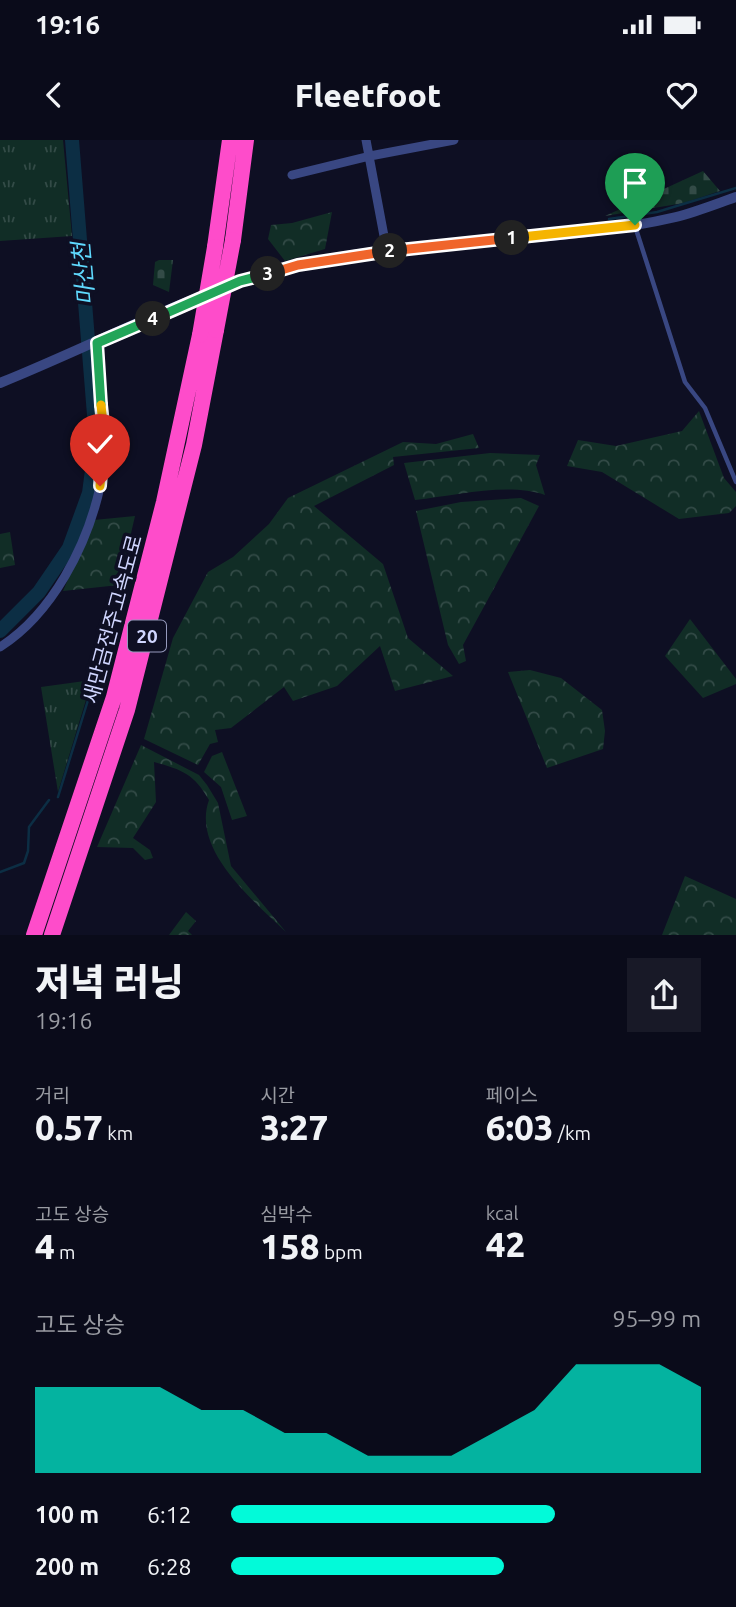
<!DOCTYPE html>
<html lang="ko">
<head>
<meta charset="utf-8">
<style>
	:root { --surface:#0a0b1a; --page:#181927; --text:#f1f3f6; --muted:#999ba2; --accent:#02fad9 }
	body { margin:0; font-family:Ubuntu,"Noto Sans KR",sans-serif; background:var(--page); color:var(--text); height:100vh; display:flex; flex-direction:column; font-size:26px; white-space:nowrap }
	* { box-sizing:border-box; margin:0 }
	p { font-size:23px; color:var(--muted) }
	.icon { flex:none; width:38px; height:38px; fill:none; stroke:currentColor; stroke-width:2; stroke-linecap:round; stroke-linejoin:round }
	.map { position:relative; height:795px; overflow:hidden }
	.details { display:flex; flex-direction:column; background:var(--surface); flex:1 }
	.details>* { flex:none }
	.pin { position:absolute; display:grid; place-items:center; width:60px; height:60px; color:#fff; margin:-72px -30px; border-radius:50% 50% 50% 0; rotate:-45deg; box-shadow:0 0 7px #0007 }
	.pin .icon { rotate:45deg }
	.km { position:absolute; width:35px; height:35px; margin:-18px; border-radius:50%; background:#222; color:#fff; font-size:19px; line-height:35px; text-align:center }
	.round { display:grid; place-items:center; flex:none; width:74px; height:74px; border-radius:0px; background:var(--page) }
	.summary { display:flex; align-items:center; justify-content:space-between; height:119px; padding:0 35px }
	h1 { font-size:38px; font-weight:800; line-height:52px }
	.metrics { display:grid; grid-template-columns:repeat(3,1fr); gap:10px; height:119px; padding:7px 35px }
	.metrics div { display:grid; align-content:center }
	.metrics b { font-size:35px; font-weight:800 }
	.metrics small { font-size:19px; font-weight:400 }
	.metrics p { font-size:19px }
	.chart { height:196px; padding:14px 35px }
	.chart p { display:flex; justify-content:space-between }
	.chart svg { width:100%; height:126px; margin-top:7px; fill:var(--accent); opacity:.7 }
	ul { padding:0 35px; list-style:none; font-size:23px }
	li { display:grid; grid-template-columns:112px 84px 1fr; align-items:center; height:52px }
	li i { height:18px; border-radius:9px; background:var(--accent) }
	.status { display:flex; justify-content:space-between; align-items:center; height:49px; padding:0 35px; background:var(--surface); direction:ltr }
	.status svg { height:19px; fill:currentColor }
	header { display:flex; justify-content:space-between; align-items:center; height:91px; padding:0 35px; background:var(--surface); font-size:32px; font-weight:800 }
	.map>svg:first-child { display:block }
</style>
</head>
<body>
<div class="status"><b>19:16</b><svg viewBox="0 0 49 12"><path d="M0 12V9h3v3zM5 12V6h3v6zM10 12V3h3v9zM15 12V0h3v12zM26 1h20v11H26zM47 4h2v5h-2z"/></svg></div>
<header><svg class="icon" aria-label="back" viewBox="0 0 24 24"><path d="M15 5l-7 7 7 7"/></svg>Fleetfoot<svg class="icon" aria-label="heart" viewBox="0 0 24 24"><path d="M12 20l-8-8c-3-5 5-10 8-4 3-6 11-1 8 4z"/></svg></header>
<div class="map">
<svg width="736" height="795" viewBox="0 0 736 795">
	<defs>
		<pattern id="grass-tufts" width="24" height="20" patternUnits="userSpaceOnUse" patternTransform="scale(1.75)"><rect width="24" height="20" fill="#112d26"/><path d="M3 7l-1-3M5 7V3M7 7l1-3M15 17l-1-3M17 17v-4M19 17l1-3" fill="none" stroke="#334b47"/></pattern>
		<pattern id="forest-crowns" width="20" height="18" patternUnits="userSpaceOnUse" patternTransform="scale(1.75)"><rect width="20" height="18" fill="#112d26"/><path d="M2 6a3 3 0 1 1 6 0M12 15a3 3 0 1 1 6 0" fill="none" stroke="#334b47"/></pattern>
		<pattern id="cemetery-stones" width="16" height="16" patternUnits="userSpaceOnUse" patternTransform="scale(1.75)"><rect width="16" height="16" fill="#112d26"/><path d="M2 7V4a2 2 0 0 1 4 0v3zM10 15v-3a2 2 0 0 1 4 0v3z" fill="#334b47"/></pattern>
	</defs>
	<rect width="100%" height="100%" fill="#0e0f23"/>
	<path fill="url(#grass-tufts)" d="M 0,0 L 63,0 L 72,96 L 0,101 Z
		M 92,540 L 58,652 L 41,547 Z"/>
	<path fill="url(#forest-crowns)" d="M 332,72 L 325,109 L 285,121 L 268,99 L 271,85 L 292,83 Z
		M 699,271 L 724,338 L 736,352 L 736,366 L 729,373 L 679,379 L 602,332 L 567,326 L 578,300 L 616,306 L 682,291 Z
		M 473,294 L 479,308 L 393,317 L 394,325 L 314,366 L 383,424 L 408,498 L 453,536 L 395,551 L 380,506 L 337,546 L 293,561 L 284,547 L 231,588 L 215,590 L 218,602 L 210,604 L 198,625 L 144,599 L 173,498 L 208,432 L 233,417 L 269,384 L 288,358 L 403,302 L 436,304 Z
		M 490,313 L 540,315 L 536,325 L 545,355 C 507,342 455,356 415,360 L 404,323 Z
		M 521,358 L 539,366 L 463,505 L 466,521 L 459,524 L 448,505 L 416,371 L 461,362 Z
		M 135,376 L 119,445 L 63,451 L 94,380 Z
		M 10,392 L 15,425 L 0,428 L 0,394 Z
		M 690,479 L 736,539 L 736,544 L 703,558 L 665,516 Z
		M 530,530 L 561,538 L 602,570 L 605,591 L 603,609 L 547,628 L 508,532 Z
		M 141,605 L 199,635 L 207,645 L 218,663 L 231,726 L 286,792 C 254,761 191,710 209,660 C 194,634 183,630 154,622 L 156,662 L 133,698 L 150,710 L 153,718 L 145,720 L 133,708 L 97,707 Z
		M 222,612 L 247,676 L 232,680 L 221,647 L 204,632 L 212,616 Z
		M 685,736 L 736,759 L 736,795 L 662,795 Z
		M 186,772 L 196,781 L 188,791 L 192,795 L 169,795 Z"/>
	<path fill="url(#cemetery-stones)" d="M 703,31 L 720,51 L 684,63 L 605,76 Z
		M 159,120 L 173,120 L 169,152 L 153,145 L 155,122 Z"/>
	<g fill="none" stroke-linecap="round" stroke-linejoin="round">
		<path stroke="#0c2e44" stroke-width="2.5" d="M 609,79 L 657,72 L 736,48
			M 58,657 L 102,515
			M 0,732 L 24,723 L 28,711 L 29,687 L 49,660"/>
		<path stroke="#0c2e44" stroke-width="14" d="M 0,491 L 39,452 L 69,408 L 89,353 L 96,300 L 72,0"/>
		<path stroke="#394782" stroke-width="4.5" d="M 635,86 L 685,242 L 705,268 L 736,342"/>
		<path stroke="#394782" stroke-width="9" d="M 366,0 L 387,112
			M 292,35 L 370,16 L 454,0
			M 0,507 C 52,474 87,406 100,347 C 110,301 100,250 97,203"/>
		<path stroke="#394782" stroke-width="10" d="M 0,243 C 95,205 198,149 296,126 C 420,96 552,106 676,77 C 696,72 716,64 736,57"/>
		<path stroke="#fe4cca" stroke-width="16" d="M 233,100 L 246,0
			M 215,107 L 230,0
			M 34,795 L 114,557 L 164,362 L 200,195
			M 52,795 L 127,570 L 194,305 L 216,190"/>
		<path stroke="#fe4cca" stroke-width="16" d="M 216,190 L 233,100
			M 200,195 L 215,107"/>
	</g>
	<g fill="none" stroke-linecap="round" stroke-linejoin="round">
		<g stroke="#fff" stroke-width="14">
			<path id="split-1" d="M 512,98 L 635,85"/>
		</g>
		<g stroke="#fff" stroke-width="14">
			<path id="split-2" d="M 390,111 L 512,98"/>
		</g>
		<g stroke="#fff" stroke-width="14">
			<path id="split-3" d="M 268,134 L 298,125 L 390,111"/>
		</g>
		<g stroke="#fff" stroke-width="14">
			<path id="split-4" d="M 153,179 L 240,141 L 268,134"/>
		</g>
		<g stroke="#fff" stroke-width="14">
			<path id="split-5" d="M 101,265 L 97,203 L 153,179"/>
		</g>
		<g stroke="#fff" stroke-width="14">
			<path id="split-6" d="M 100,346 L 104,293 L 101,265"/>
		</g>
		<use href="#split-1" stroke="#f5b400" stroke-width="9"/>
		<use href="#split-2" stroke="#f0652b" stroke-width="9"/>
		<use href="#split-3" stroke="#f0652b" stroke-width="9"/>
		<use href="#split-4" stroke="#22a559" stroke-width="9"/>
		<use href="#split-5" stroke="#22a559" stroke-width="9"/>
		<use href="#split-6" stroke="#f5b400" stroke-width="9"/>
	</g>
	<g text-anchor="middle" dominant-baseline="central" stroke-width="7" stroke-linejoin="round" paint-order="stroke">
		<rect fill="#0e0f23" stroke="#969abd" stroke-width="2" x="128" y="480.5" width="38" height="31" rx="5"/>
		<g font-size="19" font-weight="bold" fill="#d0d6ff">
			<text x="147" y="496">20</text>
		</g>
		<g font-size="21" fill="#d0d6ff" stroke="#0e0f23">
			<text transform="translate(112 479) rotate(-75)">새만금전주고속도로</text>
		</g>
		<g font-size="23" font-style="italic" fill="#5fd9fe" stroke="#0e0f23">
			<text transform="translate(83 134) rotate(-95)">마산천</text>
		</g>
	</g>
</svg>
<div class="pin" style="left:635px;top:85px;background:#1e9e55"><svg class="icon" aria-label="arrive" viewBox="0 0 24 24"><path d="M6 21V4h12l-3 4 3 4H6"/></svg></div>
<div class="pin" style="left:100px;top:346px;background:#d93025"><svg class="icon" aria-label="check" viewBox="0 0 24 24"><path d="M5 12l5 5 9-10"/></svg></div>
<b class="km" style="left:512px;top:98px">1</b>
<b class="km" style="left:390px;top:111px">2</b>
<b class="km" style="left:268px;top:134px">3</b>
<b class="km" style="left:153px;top:179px">4</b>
</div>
<section class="details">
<div class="summary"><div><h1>저녁 러닝</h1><p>19:16</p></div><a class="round"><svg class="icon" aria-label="share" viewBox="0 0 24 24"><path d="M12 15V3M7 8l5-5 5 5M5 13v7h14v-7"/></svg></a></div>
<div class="metrics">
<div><p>거리</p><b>0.57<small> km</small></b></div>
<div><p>시간</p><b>3:27</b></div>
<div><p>페이스</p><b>6:03<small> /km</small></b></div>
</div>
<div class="metrics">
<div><p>고도 상승</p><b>4<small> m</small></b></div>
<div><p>심박수</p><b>158<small> bpm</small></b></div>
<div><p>kcal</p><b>42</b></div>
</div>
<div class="chart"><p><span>고도 상승</span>95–99 m</p>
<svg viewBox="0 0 160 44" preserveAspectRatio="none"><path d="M0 44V14L10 14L20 14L30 14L40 22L50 22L60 30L70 30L80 38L90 38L100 38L110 30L120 22L130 6L140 6L150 6L160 14V44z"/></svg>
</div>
<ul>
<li><b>100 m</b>6:12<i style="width:69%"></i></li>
<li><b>200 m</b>6:28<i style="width:58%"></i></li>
</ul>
</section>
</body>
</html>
